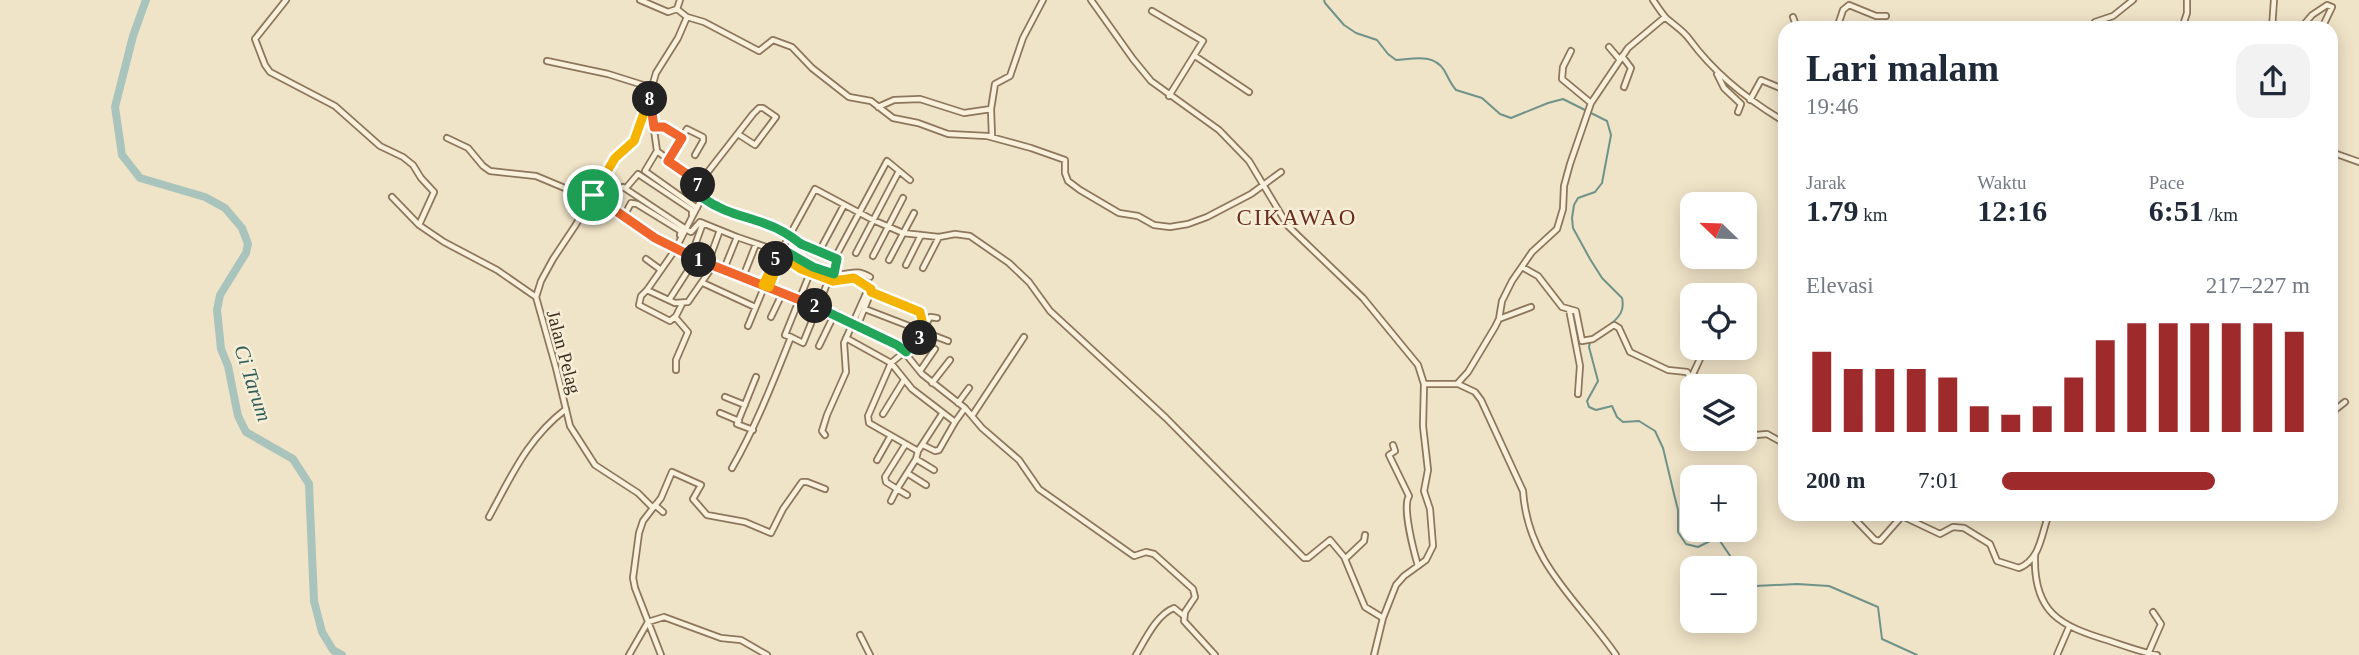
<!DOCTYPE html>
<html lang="id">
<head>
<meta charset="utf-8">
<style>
	:root { --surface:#fff; --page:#f2f2f3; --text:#1f2937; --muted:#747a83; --accent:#9e2a2b }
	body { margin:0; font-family:"Times New Roman",serif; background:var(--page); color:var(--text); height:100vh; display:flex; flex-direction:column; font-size:26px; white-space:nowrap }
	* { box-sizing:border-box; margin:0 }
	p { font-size:23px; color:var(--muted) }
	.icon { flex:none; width:38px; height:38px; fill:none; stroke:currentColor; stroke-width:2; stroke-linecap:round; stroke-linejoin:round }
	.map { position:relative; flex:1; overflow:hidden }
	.drawer { position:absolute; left:1778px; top:21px; width:560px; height:500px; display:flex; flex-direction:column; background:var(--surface); border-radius:21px; box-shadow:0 4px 18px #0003 }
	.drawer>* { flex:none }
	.needle { width:46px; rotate:293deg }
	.controls { position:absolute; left:1680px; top:192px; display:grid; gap:14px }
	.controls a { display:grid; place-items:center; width:77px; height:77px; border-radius:14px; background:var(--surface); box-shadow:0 4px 18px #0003; font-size:35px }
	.pin { position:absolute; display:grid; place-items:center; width:60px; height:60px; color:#fff; margin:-30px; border:4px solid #fff; border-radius:50%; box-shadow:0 2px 7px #0007 }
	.km { position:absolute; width:35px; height:35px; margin:-18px; border-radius:50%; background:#222; color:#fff; font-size:19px; line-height:35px; text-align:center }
	.round { display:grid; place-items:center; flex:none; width:74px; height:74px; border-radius:21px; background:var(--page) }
	.head { display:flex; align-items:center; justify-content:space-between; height:119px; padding:0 28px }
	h1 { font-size:38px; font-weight:700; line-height:52px }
	.stats { display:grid; grid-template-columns:repeat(3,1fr); gap:10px; height:119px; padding:7px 28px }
	.stats div { display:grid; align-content:center }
	.stats b { font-size:30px; font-weight:700 }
	.stats small { font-size:19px; font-weight:400 }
	.stats p { font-size:19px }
	.chart { height:196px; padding:14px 28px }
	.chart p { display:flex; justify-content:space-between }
	.chart svg { width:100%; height:126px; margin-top:7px; stroke:var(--accent); stroke-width:6 }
	ul { padding:0 28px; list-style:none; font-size:23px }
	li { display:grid; grid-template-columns:112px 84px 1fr; align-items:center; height:52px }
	li i { height:18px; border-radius:9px; background:var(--accent) }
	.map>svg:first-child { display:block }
</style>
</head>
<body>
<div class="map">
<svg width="2359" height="655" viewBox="0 0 2359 655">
	<rect width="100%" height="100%" fill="#f0e4c8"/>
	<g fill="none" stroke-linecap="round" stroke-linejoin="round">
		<path stroke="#6f938a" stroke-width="2" d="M 1324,0 L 1325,3 L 1344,25 L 1356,33 L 1377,40 L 1388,54 L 1396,60 C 1413,59 1433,53 1444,70 C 1448,77 1450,83 1456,90 L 1482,98 L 1500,114 L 1511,118 L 1548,103 L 1563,99 L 1607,121 L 1611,135 L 1602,183 L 1595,192 L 1578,198 L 1574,205 L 1572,218 L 1573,228 L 1590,259 L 1602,278 L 1622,298 C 1625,311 1619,317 1610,325
			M 1590,342 L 1589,347 L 1598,381 L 1587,401 L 1589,407 L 1596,410 L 1612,406 L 1617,417 L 1623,422 L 1639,421 L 1655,431 L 1663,448 L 1674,494 L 1678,510 L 1678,532 L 1686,544 L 1698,547 L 1712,540 L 1720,541 L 1739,569
			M 1745,579 L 1755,586 L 1797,584 L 1829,586 L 1878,607 L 1882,639 L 1917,655"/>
		<path stroke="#a9c4bc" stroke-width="8" d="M 146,0 L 133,36 L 115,107 L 122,155 L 140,178 L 205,197 L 225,208 L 242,228 L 248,244 L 246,253 L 220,295 L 217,310 L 221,349 L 228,366 L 238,416 L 246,432 L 293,459 L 309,484 L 314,601 L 322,632 L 333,650 L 342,655"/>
		<g stroke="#8d765c" stroke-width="8">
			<path id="minor" d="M 286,0 L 255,39 L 265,65 L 270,72 L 335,106 L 380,146 L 403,157 L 413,165 L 421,178 L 434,192 L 419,225
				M 640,0 L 668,12 L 677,9 L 680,0
				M 1091,0 L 1133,59 L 1151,81 L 1219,130 L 1249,161 L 1288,226 L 1363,298 L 1418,365 L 1424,384 L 1423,426 L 1428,470 L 1424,491 L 1430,509 L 1433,546 L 1426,560 L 1404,576 L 1396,585 L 1383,618 L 1374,655
				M 1653,0 C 1657,6 1661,12 1666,18 C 1674,25 1684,31 1690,40 C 1715,74 1748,100 1785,122
				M 1152,11 L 1203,41 L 1169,96
				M 687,17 L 704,22 L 759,51 L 773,40 L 792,47 L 812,68 L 849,97 L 871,101 L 893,118 L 918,123 L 948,134 L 987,136 L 1031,148 L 1065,160 L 1065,173 L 1068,181 L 1080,190 L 1119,213 L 1138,216 L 1154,225 L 1170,227 L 1188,224 L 1207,217 L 1251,194 L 1281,172
				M 1793,17 L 1797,28
				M 1837,28 L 1843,10 L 1849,5 L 1876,16 L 1886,16
				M 2090,28 L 2095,22 L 2113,16 L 2133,0
				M 2182,28 L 2187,13 L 2187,0
				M 2272,28 L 2274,0
				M 2301,28 L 2312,15 L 2327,5 L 2332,7 L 2322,28
				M 1609,47 L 1620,60
				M 1571,51 L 1563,67 L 1562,79 L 1591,103
				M 1195,56 L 1249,92
				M 1622,56 L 1631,68 L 1624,87
				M 547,61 L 608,74 L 643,85 L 652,86
				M 1717,74 L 1724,88 L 1741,104 L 1738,112
				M 1750,100 L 1761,80 L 1785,90
				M 650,101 L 657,151 L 691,177 L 704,194 L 675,250 L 661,270
				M 878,107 L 894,100 L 920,99 L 964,113 L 991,109
				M 655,127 L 664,127 L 682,137 L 668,161
				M 682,137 L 687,129 L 703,137 L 703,141 L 695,155
				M 992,137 L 991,109 L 995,84 L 1010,76 L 1023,38 L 1043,0
				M 447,138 L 468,148 L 483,166 L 490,171 L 536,176 L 591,199
				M 657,151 L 645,171 L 697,208
				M 2331,152 L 2359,162
				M 623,187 L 689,231 L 691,232 L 700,222 L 737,237
				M 626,188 L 638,174 L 692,210 L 692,215
				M 593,195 L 675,250 L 796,298 L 900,347 L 922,374 L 965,408 L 982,428 L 1019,460 L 1039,489 L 1134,556 L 1146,552 L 1154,554 L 1193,589 L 1195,597 L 1185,612 L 1184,621 L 1215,655
				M 392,197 L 419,225 L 444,242 L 497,270 L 536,297
				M 703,198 L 724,211 L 770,225 L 811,249 L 835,258 L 838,262 L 834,274
				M 686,200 L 753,114 L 759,108 L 763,108 L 776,117 L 755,145 L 738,134
				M 624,216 L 631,203 L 637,204 L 681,231 L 680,235
				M 782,249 C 797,259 818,274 837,274 C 852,275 854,268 870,277
				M 820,250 L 844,205
				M 856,253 L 899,171
				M 691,256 L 703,223
				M 836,256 L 887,161 L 910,180
				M 873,256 L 903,198
				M 646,259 L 661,270 L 647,290
				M 889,260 L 914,213
				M 708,263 L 720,230
				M 906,265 L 921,235
				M 1522,267 L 1538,276 L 1562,307 L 1576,311 L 1582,341 L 1593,339 L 1614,325 L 1619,328 L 1630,352 L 1668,370 L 1687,372 L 1696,387
				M 923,268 L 939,237
				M 724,269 L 737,237 L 772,249 L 774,254 L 772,263
				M 743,277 L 756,244
				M 703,283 L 755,307
				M 763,284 L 815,189 L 873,220 L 903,233 L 939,237 L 955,234 L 970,236 L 1009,263 L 1029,282 L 1050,311 L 1166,418 L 1304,558 L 1308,558 L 1330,540 L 1345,558
				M 769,287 L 782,257 L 810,273 L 835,281 L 854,278 L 871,289 L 871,292 L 857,327
				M 871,292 L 916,310 L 922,316 L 921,337 L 914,349 L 908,349 L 891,363 L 868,416 L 869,423 L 918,451 L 942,414
				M 669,300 L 696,258
				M 682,304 L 676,316 L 670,321 L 639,305 L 641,296 L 647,290 L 675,303 L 688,302 L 713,266
				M 865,309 L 948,341
				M 1569,309 L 1580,366 L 1578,394
				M 675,317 L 688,332 L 676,360 L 676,370
				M 771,317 L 783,292
				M 1499,319 L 1531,307
				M 748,326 L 765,285
				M 923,330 L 930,317 L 937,318
				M 791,337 L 803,343 L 829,279
				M 846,338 L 891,363 L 912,389 L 955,422 L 965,408
				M 819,346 L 834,315
				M 920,371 L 935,349
				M 1692,376 L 1705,348
				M 932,383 L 950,360
				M 1424,384 L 1457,384 L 1468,372 L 1495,327 L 1499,319 L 1502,301 L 1512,281 L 1532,252 L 1557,229 L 1563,209 L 1564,186 L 1570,164 L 1591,103 L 1628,48 L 1665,17
				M 1458,384 L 1475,392 L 1481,400 L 1523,491 C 1528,564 1578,600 1616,655
				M 725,397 L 745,405
				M 958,403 L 969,388
				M 720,413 L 739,421
				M 2331,413 L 2345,402
				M 883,414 L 904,380
				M 972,416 L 1024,337
				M 753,430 L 737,424 L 756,377
				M 825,435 L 822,431 L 827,415 L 846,372 L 844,343 L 869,287
				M 1745,436 L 1767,434 L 1785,444
				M 1716,439 L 1725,439
				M 923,445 L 935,451 L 939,450 L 955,422
				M 1393,445 L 1395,451 L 1389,455 L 1409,496 C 1402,507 1414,552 1418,566
				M 916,459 L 934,470
				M 877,460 L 890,437
				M 732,468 C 756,426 773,382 791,337 L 785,335 L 810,273
				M 907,473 L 926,485
				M 907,495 L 897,489 L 916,459 L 918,451
				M 891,501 L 897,489 L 886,482 L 885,477 L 905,445
				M 655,505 L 663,512
				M 653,508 L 661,498 L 672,472 L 701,485 L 693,499 L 707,515 L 745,522 L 771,533 L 783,509 L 802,482 L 807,482 L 825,489
				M 1850,514 L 1875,540 L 1880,541 L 1902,516 L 1940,534 L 1953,527 L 1964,528 L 1990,544 L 1997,561 L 2019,568 C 2041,559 2041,534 2049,514
				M 489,517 C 512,475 527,439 566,409
				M 1365,535 L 1364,541 L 1345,559 L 1365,607 L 1383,618
				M 2035,555 C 2033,613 2060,626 2110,641 C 2125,646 2141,652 2157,655
				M 860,635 L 870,655
				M 2148,654 L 2161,624 L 2153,612
				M 629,655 L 648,622 L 664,617 L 721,638 L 741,640 L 767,655
				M 661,655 L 635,588 L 633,578 L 639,533 L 643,521 L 653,508 L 638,493 L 595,465 L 570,426 L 556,368 L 536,297 L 541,281 L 553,259 L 575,226 L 615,158 L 634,141 L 638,135 L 656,73 L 678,38 L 687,17 L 677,9
				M 1136,655 C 1145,640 1157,614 1174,608 L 1184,616
				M 2057,655 L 2069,627"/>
		</g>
		<use href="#minor" stroke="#faf1dc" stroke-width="4.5"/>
	</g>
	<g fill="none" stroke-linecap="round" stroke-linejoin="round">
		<g stroke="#fff" stroke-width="14">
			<path id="split-1" d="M 593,195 L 655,238 L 699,260"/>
		</g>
		<g stroke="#fff" stroke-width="14">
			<path id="split-2" d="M 699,260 L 815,306"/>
		</g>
		<g stroke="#fff" stroke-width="14">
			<path id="split-3" d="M 815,306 L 897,345 L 906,352 L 909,348 L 916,347 L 920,338"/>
		</g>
		<g stroke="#fff" stroke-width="14">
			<path id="split-4" d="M 833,281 L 854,278 L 871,289 L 871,292 L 920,312 L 922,320 L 920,338"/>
		</g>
		<g stroke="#fff" stroke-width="14">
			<path id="split-5" d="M 776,259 L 763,285 L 769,287 L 778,264 L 783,257 L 801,269 L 833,281"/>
		</g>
		<g stroke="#fff" stroke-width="14">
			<path id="split-6" d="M 776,259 L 782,249 L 813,267 L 834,274 L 837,259 L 801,244"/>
		</g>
		<g stroke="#fff" stroke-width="14">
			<path id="split-7" d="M 698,185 L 703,192 L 703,198 C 724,213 742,215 766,224 C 778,228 791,236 801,244"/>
		</g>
		<g stroke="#fff" stroke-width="14">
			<path id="split-8" d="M 650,99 L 654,127 L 664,127 L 682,138 L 668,161 L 691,177 L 698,185"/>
		</g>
		<g stroke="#fff" stroke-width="14">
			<path id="split-9" d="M 593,195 L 615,158 L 634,141 L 650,96 L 650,99"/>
		</g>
		<use href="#split-1" stroke="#f0652b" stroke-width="9"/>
		<use href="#split-2" stroke="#f0652b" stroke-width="9"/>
		<use href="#split-3" stroke="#22a559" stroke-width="9"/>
		<use href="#split-4" stroke="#f5b400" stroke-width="9"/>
		<use href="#split-5" stroke="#f5b400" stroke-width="9"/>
		<use href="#split-6" stroke="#22a559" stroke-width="9"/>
		<use href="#split-7" stroke="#22a559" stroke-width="9"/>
		<use href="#split-8" stroke="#f0652b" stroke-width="9"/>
		<use href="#split-9" stroke="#f5b400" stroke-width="9"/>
	</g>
	<g text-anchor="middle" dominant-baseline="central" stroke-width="5" stroke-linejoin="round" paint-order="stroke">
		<g font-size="19" fill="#3d2e20" stroke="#f7eed8">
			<text transform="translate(564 352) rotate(75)">Jalan Pelag</text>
		</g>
		<g font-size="21" font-style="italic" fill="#2f5d5a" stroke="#f7eed8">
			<text transform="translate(253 383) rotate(72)">Ci Tarum</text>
		</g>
		<g font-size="23" letter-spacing="2" fill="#6b2e1e" stroke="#f7eed8">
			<text x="1297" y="217">CIKAWAO</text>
		</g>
	</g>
</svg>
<div class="controls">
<a><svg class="needle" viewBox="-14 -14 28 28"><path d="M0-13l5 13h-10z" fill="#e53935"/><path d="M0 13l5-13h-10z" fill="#747a83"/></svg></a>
<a><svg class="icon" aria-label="locate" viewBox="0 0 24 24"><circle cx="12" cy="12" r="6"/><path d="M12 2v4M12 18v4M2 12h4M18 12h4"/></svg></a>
<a><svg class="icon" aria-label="layers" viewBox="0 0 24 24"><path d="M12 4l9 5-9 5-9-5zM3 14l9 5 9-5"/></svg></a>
<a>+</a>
<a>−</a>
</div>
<div class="pin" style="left:593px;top:195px;background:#1e9e55"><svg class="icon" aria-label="arrive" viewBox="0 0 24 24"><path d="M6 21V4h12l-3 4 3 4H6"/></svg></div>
<b class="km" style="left:699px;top:260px">1</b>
<b class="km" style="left:815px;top:306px">2</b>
<b class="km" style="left:920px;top:338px">3</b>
<b class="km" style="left:776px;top:259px">5</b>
<b class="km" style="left:698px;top:185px">7</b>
<b class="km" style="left:650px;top:99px">8</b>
<section class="drawer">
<div class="head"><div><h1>Lari malam</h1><p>19:46</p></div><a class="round"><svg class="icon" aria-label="share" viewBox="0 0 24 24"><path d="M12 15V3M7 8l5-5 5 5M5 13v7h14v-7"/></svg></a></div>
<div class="stats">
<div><p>Jarak</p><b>1.79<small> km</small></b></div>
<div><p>Waktu</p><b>12:16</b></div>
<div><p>Pace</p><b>6:51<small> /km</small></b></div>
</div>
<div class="chart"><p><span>Elevasi</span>217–227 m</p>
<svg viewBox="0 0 160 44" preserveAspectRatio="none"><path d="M5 44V16M15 44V22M25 44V22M35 44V22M45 44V25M55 44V35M65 44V38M75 44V35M85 44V25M95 44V12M105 44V6M115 44V6M125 44V6M135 44V6M145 44V6M155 44V9"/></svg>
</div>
<ul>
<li><b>200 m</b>7:01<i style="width:69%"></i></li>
</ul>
</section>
</div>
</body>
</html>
